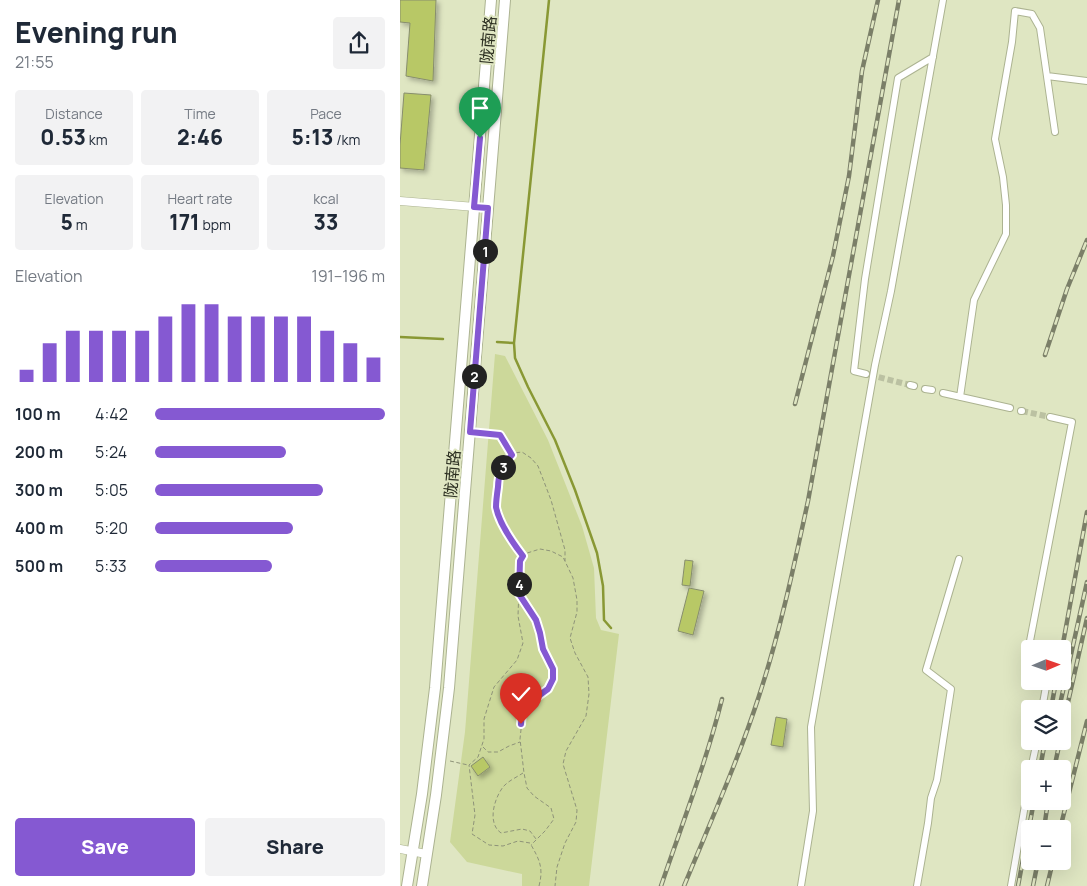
<!DOCTYPE html>
<html lang="en">
<head>
<meta charset="utf-8">
<style>
	:root { --surface:#fff; --page:#f2f2f3; --text:#1f2937; --muted:#747a83; --accent:#8559d2 }
	body { margin:0; font-family:Manrope,"Noto Sans SC",sans-serif; background:var(--page); color:var(--text); height:100vh; display:flex; flex-direction:column; font-size:19px; white-space:nowrap }
	* { box-sizing:border-box; margin:0 }
	p { font-size:16px; color:var(--muted) }
	.icon { flex:none; width:28px; height:28px; fill:none; stroke:currentColor; stroke-width:2; stroke-linecap:round; stroke-linejoin:round }
	.map { position:relative; flex:1; overflow:hidden }
	.panel { display:flex; flex-direction:column; background:var(--surface); width:400px }
	.panel>* { flex:none }
	.needle { width:32px; rotate:88deg }
	.fabs { position:absolute; left:621px; top:640px; display:grid; gap:10px }
	.fabs a { display:grid; place-items:center; width:50px; height:50px; border-radius:5px; background:var(--surface); box-shadow:0 5px 20px #0002; font-size:25px }
	.pin { position:absolute; display:grid; place-items:center; width:42px; height:42px; color:#fff; margin:-51px -21px; border-radius:50% 50% 50% 0; rotate:-45deg; box-shadow:0 0 5px #0007 }
	.pin .icon { rotate:45deg }
	.km { position:absolute; width:25px; height:25px; margin:-12px; border-radius:50%; background:#222; color:#fff; font-size:14px; line-height:25px; text-align:center }
	.round { display:grid; place-items:center; flex:none; width:52px; height:52px; border-radius:5px; background:var(--page) }
	.headline { display:flex; align-items:center; justify-content:space-between; height:85px; padding:0 15px }
	h1 { font-size:28px; font-weight:800; line-height:38px }
	.figures { display:grid; grid-template-columns:repeat(3,1fr); gap:8px; height:85px; padding:5px 15px }
	.figures div { display:grid; align-content:center; border-radius:5px; background:var(--page); text-align:center }
	.figures b { font-size:21px; font-weight:800 }
	.figures small { font-size:14px; font-weight:400 }
	.figures p { font-size:14px }
	.chart { height:140px; padding:10px 15px }
	.chart p { display:flex; justify-content:space-between }
	.chart svg { width:100%; height:90px; margin-top:5px; stroke:var(--accent); stroke-width:6 }
	.button { display:flex; gap:10px; margin-top:auto; padding:10px 15px }
	.button a { flex:1; height:58px; border-radius:5px; background:var(--accent); color:#fff; font-size:20px; font-weight:800; line-height:58px; text-align:center }
	.button a+a { background:var(--page); color:var(--text) }
	ul { padding:0 15px; list-style:none; font-size:16px }
	li { display:grid; grid-template-columns:80px 60px 1fr; align-items:center; height:38px }
	li i { height:12px; border-radius:6px; background:var(--accent) }
	main { display:flex; flex:1; min-height:0 }
	.map>svg:first-child { display:block }
</style>
</head>
<body>
<main>
<section class="panel">
<div class="headline"><div><h1>Evening run</h1><p>21:55</p></div><a class="round"><svg class="icon" aria-label="share" viewBox="0 0 24 24"><path d="M12 15V3M7 8l5-5 5 5M5 13v7h14v-7"/></svg></a></div>
<div class="figures">
<div><p>Distance</p><b>0.53<small> km</small></b></div>
<div><p>Time</p><b>2:46</b></div>
<div><p>Pace</p><b>5:13<small> /km</small></b></div>
</div>
<div class="figures">
<div><p>Elevation</p><b>5<small> m</small></b></div>
<div><p>Heart rate</p><b>171<small> bpm</small></b></div>
<div><p>kcal</p><b>33</b></div>
</div>
<div class="chart"><p><span>Elevation</span>191–196 m</p>
<svg viewBox="0 0 160 44" preserveAspectRatio="none"><path d="M5 44V38M15 44V25M25 44V19M35 44V19M45 44V19M55 44V19M65 44V12M75 44V6M85 44V6M95 44V12M105 44V12M115 44V12M125 44V12M135 44V19M145 44V25M155 44V32"/></svg>
</div>
<ul>
<li><b>100 m</b>4:42<i style="width:100%"></i></li>
<li><b>200 m</b>5:24<i style="width:57%"></i></li>
<li><b>300 m</b>5:05<i style="width:73%"></i></li>
<li><b>400 m</b>5:20<i style="width:60%"></i></li>
<li><b>500 m</b>5:33<i style="width:51%"></i></li>
</ul>
<div class="button"><a>Save</a><a>Share</a></div>
</section>
<div class="map">
<svg width="687" height="886" viewBox="0 0 687 886">
	<defs>
		<filter id="shadow"><feDropShadow dx="3" dy="3" stdDeviation="2.5" flood-color="#0004"/></filter>
	</defs>
	<rect width="100%" height="100%" fill="#dfe6c2"/>
	<path fill="#ccd89a" d="M 95,354 L 105,356 L 148,440 L 182,526 L 194,568 L 196,618 L 201,630 L 219,634 L 189,886 L 122,886 L 122,874 L 67,862 L 50,842 L 65,732 Z"/>
	<g fill="none" stroke-linecap="round" stroke-linejoin="round">
		<path stroke="#899834" stroke-width="2.5" d="M 0,337 L 43,339
			M 97,342 L 114,343 L 149,0
			M 114,343 L 115,358 L 128,387 L 155,440 L 175,490 L 197,553 L 203,586 L 204,620 L 211,628"/>
	</g>
	<path fill="#b8c866" stroke="#878e6d" filter="url(#shadow)" d="M 0,0 L 36,0 L 33,81 L 6,76 L 10,23 L 0,22 Z
		M 4,93 L 31,95 L 24,170 L 0,168 L 0,145 Z
		M 285,560 L 293,561 L 290,586 L 282,585 Z
		M 289,588 L 304,591 L 293,635 L 278,631 Z
		M 376,717 L 387,719 L 383,747 L 371,745 Z
		M 83,757 L 90,767 L 78,776 L 71,766 Z"/>
	<g fill="none" stroke-linecap="round" stroke-linejoin="round">
		<path stroke="#bbc1a2" stroke-width="6" stroke-dasharray="6 3" stroke-linecap="butt" d="M 470,375 L 510,385
			M 622,411 L 650,417"/>
		<g stroke="#acb391" stroke-width="8">
			<path id="minor" d="M 647,76 L 687,81
				M 466,374 L 454,371 L 465,279 L 498,78 L 533,57
				M 510,385 L 514,386
				M 525,389 L 532,390
				M 543,393 L 610,408
				M 560,397 L 574,300 L 606,234 L 606,205 L 603,177 L 595,139 L 612,42 L 615,11 L 632,14 L 640,28 L 655,132
				M 621,411 L 622,411
				M 638,649 L 630,641 L 672,422 L 650,417
				M 642,709 L 647,681
				M 631,769 L 637,741
				M 401,886 L 413,811 L 411,727 L 475,365 L 491,291 L 543,0
				M 517,886 L 528,823 L 531,798 L 537,780 L 551,689 L 526,670 L 559,559
				M 611,886 L 630,776"/>
		</g>
		<g stroke="#acb391" stroke-width="9">
			<path id="tertiary" d="M 0,201 L 88,208
				M 0,849 L 26,854"/>
		</g>
		<g stroke="#acb391" stroke-width="12">
			<path id="primary" d="M 7,886 L 22,794 L 35,688 L 91,0
				M 22,886 L 36,795 L 49,688 L 105,0"/>
		</g>
		<path stroke="#8e9379" stroke-width="1" stroke-dasharray="4 2.5" stroke-linecap="butt" d="M 80,433 L 100,435 L 111,455
			M 122,556 C 113,543 98,523 96,507 C 96,502 97,496 97,491 C 98,474 102,465 114,453 L 122,452 L 131,458 L 138,466 L 151,500 L 165,550 L 165,561
			M 119,594 L 135,620 L 140,633 L 143,649 L 153,669 L 153,679 L 147,689 L 126,705 L 123,711 L 120,739 L 124,773 L 127,788 L 134,796 L 151,808 L 154,819 L 145,831 L 131,845
			M 83,747 L 88,752 L 98,752 L 109,746 L 120,742
			M 50,761 L 68,765
			M 123,773 C 117,777 108,781 103,787 C 94,799 87,823 101,833 L 122,829 L 130,831 L 136,839
			M 139,886 C 144,867 139,859 130,843 L 118,841 L 103,846 L 89,845 L 72,834 L 75,815 L 69,765 L 78,757 L 84,739 L 84,719 L 94,687 L 117,660 L 123,643 L 118,616 L 120,561 L 124,554 L 140,549 L 151,551 L 163,557 L 173,578 L 177,600 L 177,612 L 170,638 L 175,653 L 188,677 L 189,694 L 186,716 L 166,751 L 163,764 L 177,810 L 176,822 L 165,843 L 157,867 L 155,886"/>
		<use href="#minor" stroke="#fff" stroke-width="6"/>
		<use href="#tertiary" stroke="#fff" stroke-width="8"/>
		<use href="#primary" stroke="#fff" stroke-width="10"/>
		<g stroke="#7b7f68" stroke-width="4.5">
			<path id="rail" d="M 645,355 L 667,289 L 687,240
				M 395,404 L 433,256 L 449,176 L 462,71 L 478,0
				M 662,649 L 687,512
				M 651,709 L 656,681
				M 659,709 L 687,582
				M 662,729 L 687,618
				M 640,769 L 645,741
				M 654,769 L 660,741
				M 644,829 L 648,801
				M 660,829 L 687,721
				M 261,886 C 282,824 306,763 322,699
				M 284,886 C 310,823 338,761 359,696 C 380,632 394,566 408,501 L 499,0
				M 618,886 L 634,801
				M 633,886 L 638,861
				M 647,886 L 653,861"/>
		</g>
		<use href="#rail" stroke="#dfe6c2" stroke-width="2.5" stroke-dasharray="8" stroke-linecap="butt"/>
	</g>
	<g fill="none" stroke-linecap="round" stroke-linejoin="round">
		<g stroke="#fff" stroke-width="10">
			<path id="route" d="M 80,138 L 74,207 L 88,208 L 70,432 L 100,435 L 112,455 C 102,465 98,475 98,487 C 97,494 96,501 96,507 C 99,524 113,543 123,556 L 120,561 L 119,594 L 136,620 L 140,633 L 143,649 L 153,669 L 153,679 L 148,689 L 126,705 L 122,711 L 121,724"/>
		</g>
		<use href="#route" stroke="#8559d2" stroke-width="6"/>
	</g>
	<g text-anchor="middle" dominant-baseline="central" stroke-width="4" stroke-linejoin="round" paint-order="stroke">
		<g font-size="16" fill="#2c2f21" stroke="#dfe6c2">
			<text transform="translate(88 40) rotate(-85)">陇南路</text>
			<text transform="translate(52 474) rotate(-85)">陇南路</text>
		</g>
	</g>
</svg>
<div class="fabs">
<a><svg class="needle" viewBox="-14 -14 28 28"><path d="M0-13l5 13h-10z" fill="#e53935"/><path d="M0 13l5-13h-10z" fill="#747a83"/></svg></a>
<a><svg class="icon" aria-label="layers" viewBox="0 0 24 24"><path d="M12 4l9 5-9 5-9-5zM3 14l9 5 9-5"/></svg></a>
<a>+</a>
<a>−</a>
</div>
<div class="pin" style="left:80px;top:138px;background:#1e9e55"><svg class="icon" aria-label="arrive" viewBox="0 0 24 24"><path d="M6 21V4h12l-3 4 3 4H6"/></svg></div>
<div class="pin" style="left:121px;top:724px;background:#d93025"><svg class="icon" aria-label="check" viewBox="0 0 24 24"><path d="M5 12l5 5 9-10"/></svg></div>
<b class="km" style="left:85px;top:251px">1</b>
<b class="km" style="left:74px;top:376px">2</b>
<b class="km" style="left:103px;top:467px">3</b>
<b class="km" style="left:119px;top:584px">4</b>
</div>
</main>
</body>
</html>
